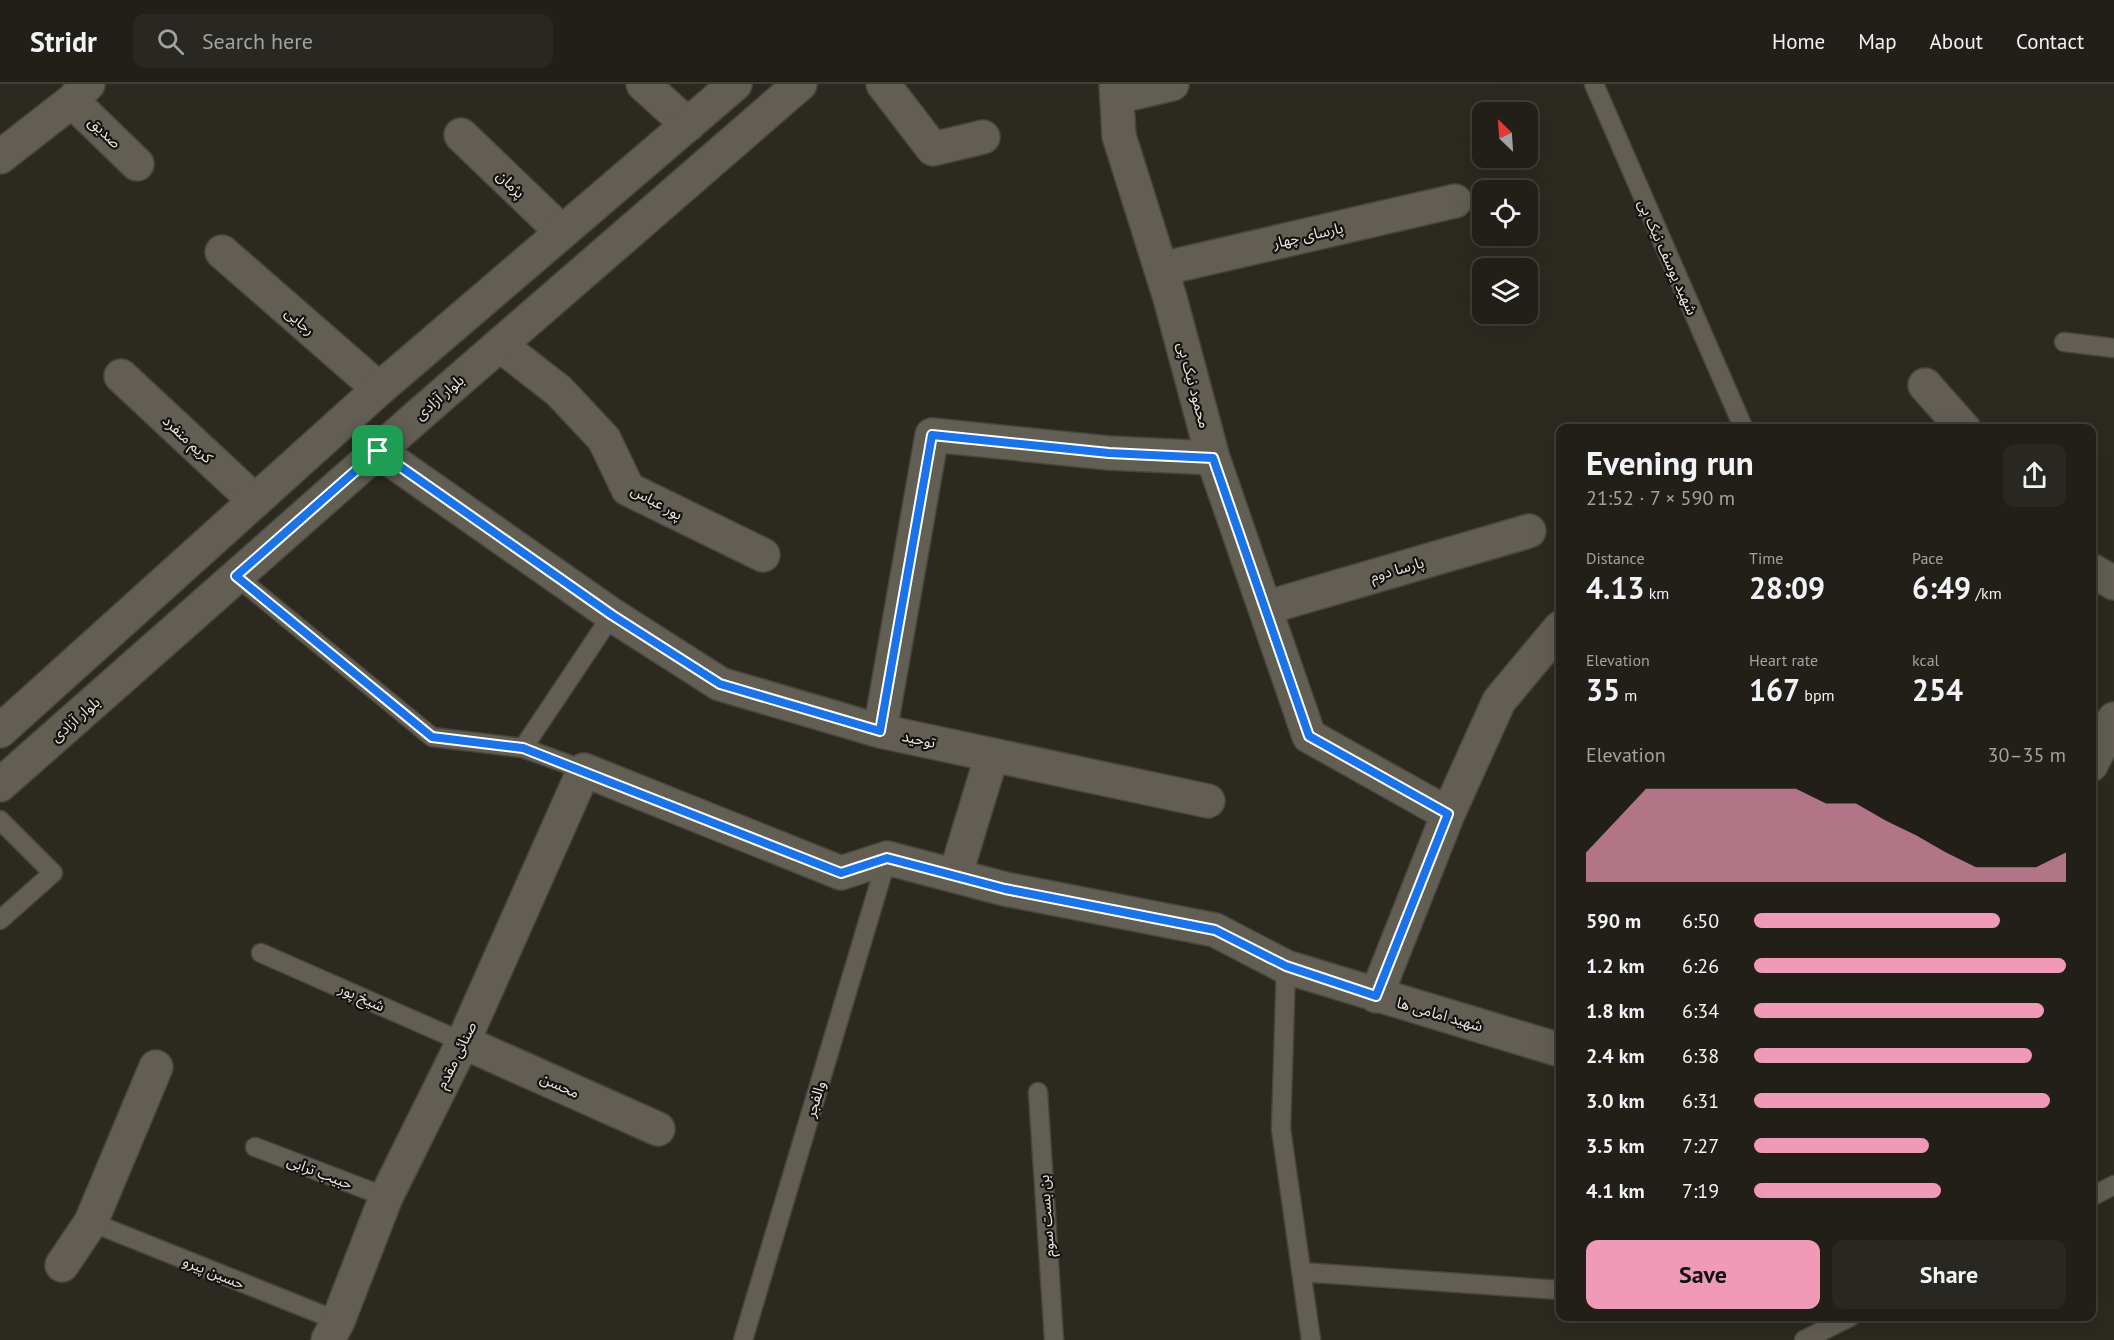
<!DOCTYPE html>
<html lang="en">
<head>
<meta charset="utf-8">
<style>
	:root { --surface:#211f18; --page:#292721; --text:#f1f3f6; --muted:#a2a2a2; --line:#3e3d37; --accent:#f09ab7 }
	body { margin:0; font-family:"PT Sans","Noto Sans Arabic",sans-serif; background:var(--page); color:var(--text); height:100vh; display:flex; flex-direction:column; font-size:22px; white-space:nowrap }
	* { box-sizing:border-box; margin:0 }
	p { font-size:20px; color:var(--muted) }
	.icon { flex:none; width:33px; height:33px; fill:none; stroke:currentColor; stroke-width:2; stroke-linecap:round; stroke-linejoin:round }
	.map { position:relative; flex:1; overflow:hidden }
	.panel { position:absolute; left:1556px; top:340px; width:540px; height:897px; display:flex; flex-direction:column; background:var(--surface); border-radius:12px; box-shadow:0 6px 24px #0002,0 0 0 2px var(--line) }
	.panel>* { flex:none }
	.needle { width:39px; rotate:335deg }
	.buttons { position:absolute; left:1472px; top:18px; display:grid; gap:12px }
	.buttons a { display:grid; place-items:center; width:66px; height:66px; border-radius:12px; background:var(--surface); box-shadow:0 6px 24px #0002,0 0 0 2px var(--line); font-size:30px }
	.pin { position:absolute; display:grid; place-items:center; width:51px; height:51px; color:#fff; margin:-26px; border-radius:12px; box-shadow:0 3px 9px #0006 }
	.round { display:grid; place-items:center; flex:none; width:63px; height:63px; border-radius:12px; background:var(--page) }
	.headline { display:flex; align-items:center; justify-content:space-between; height:102px; padding:0 30px }
	h1 { font-size:33px; font-weight:800; line-height:45px }
	.metrics { display:grid; grid-template-columns:repeat(3,1fr); gap:9px; height:102px; padding:6px 30px }
	.metrics div { display:grid; align-content:center }
	.metrics b { font-size:30px; font-weight:800 }
	.metrics small { font-size:16px; font-weight:400 }
	.metrics p { font-size:16px }
	.chart { height:168px; padding:12px 30px }
	.chart p { display:flex; justify-content:space-between }
	.chart svg { width:100%; height:108px; margin-top:6px; fill:var(--accent); opacity:.7 }
	.cta { display:flex; gap:12px; margin-top:auto; padding:12px 30px }
	.cta a { flex:1; height:69px; border-radius:12px; background:var(--accent); color:#111; font-size:24px; font-weight:800; line-height:69px; text-align:center }
	.cta a+a { background:var(--page); color:var(--text) }
	ul { padding:0 30px; list-style:none; font-size:20px }
	li { display:grid; grid-template-columns:96px 72px 1fr; align-items:center; height:45px }
	li i { height:15px; border-radius:8px; background:var(--accent) }
	header { display:flex; align-items:center; gap:36px; box-sizing:border-box; height:84px; padding:0 30px; background:var(--surface); border-bottom:2px solid var(--line) }
	header strong { font-size:28px }
	nav { display:flex; gap:33px; margin-inline-start:auto; font-size:21px }
	.search { width:420px; height:54px; background:var(--page); display:flex; align-items:center; gap:15px; box-sizing:border-box; padding:0 21px; border-radius:12px; color:var(--muted); font-size:22px }
	.map>svg:first-child { display:block }
</style>
</head>
<body>
<header>
<strong>Stridr</strong>
<div class="search"><svg class="icon" aria-label="search" viewBox="0 0 24 24"><circle cx="10" cy="10" r="6"/><path d="M15 15l6 6"/></svg>Search here</div>
<nav><a>Home</a><a>Map</a><a>About</a><a>Contact</a></nav>
</header>
<div class="map">
<svg width="2114" height="1256" viewBox="0 0 2114 1256">
	<rect width="100%" height="100%" fill="#2c2920"/>
	<g fill="none" stroke-linecap="round" stroke-linejoin="round">
		<g stroke="#48453d" stroke-width="21">
			<path id="lane" d="M 1594,0 L 1744,345
				M 2064,258 L 2114,264
				M 236,492 L 432,653 L 523,664 L 584,686
				M 523,664 L 612,531
				M 0,736 L 53,789 L 0,836
				M 261,869 L 463,958
				M 1286,883 L 1281,1045 L 1311,1256
				M 1038,1008 L 1054,1256
				M 255,1063 L 386,1113
				M 2091,1113 L 2114,1101
				M 91,1138 L 338,1237
				M 1301,1188 L 1560,1206
				M 743,1256 L 887,774
				M 1804,1256 L 1850,1233"/>
		</g>
		<g stroke="#48453d" stroke-width="36">
			<path id="street" d="M 643,0 L 688,41
				M 883,0 L 933,65 L 983,53
				M 1116,0 L 1119,52 L 1170,214 L 1213,374 L 1309,652 L 1448,730 L 1376,912
				M 1117,13 L 1172,0
				M 72,17 L 137,80
				M 461,51 L 562,148
				M 0,73 L 72,17 L 88,0
				M 222,168 L 379,305
				M 1161,185 L 1455,117
				M 500,261 L 559,307 L 604,355 L 628,405 L 763,471
				M 121,292 L 255,417
				M 1925,301 L 1964,345
				M 378,367 L 612,531 L 720,600 L 880,647 L 1208,717
				M 2091,486 L 2114,499
				M 1265,524 L 1529,447
				M 880,647 L 932,351 L 1109,369 L 1213,374
				M 2091,681 L 2114,635
				M 1448,730 L 1499,617 L 1560,544
				M 955,792 L 992,671
				M 463,958 L 658,1045
				M 62,1181 L 91,1138 L 156,983
				M 328,1256 L 338,1237 L 386,1113 L 463,958 L 584,686 L 841,789 L 887,774 L 1005,805 L 1215,846 L 1286,883 L 1560,966"/>
		</g>
		<g stroke="#48453d" stroke-width="36">
			<path id="secondary" d="M 0,647 L 379,305 L 735,0
				M 0,701 L 419,331 L 800,0"/>
		</g>
		<use href="#lane" stroke="#625e54" stroke-width="18"/>
		<use href="#street" stroke="#625e54" stroke-width="33"/>
		<use href="#secondary" stroke="#625e54" stroke-width="33"/>
	</g>
	<g fill="none" stroke-linecap="round" stroke-linejoin="round">
		<g stroke="#fff" stroke-width="12">
			<path id="route" d="M 932,351 L 1109,369 L 1213,374 L 1309,652 L 1448,730 L 1376,912 L 1286,882 L 1215,846 L 1005,805 L 887,774 L 841,789 L 523,664 L 432,653 L 236,492 L 378,367 L 612,531 L 720,600 L 880,647 Z"/>
		</g>
		<use href="#route" stroke="#1a73e8" stroke-width="8"/>
	</g>
	<g text-anchor="middle" dominant-baseline="central" stroke-width="4.5" stroke-linejoin="round" paint-order="stroke">
		<g font-size="15" fill="#e8e6e0" stroke="#13120e">
			<text transform="translate(105 48) rotate(44)">صدیق</text>
			<text transform="translate(511 100) rotate(44)">پژمان</text>
			<text transform="translate(1308 151) rotate(-13)">پارسای چهار</text>
			<text transform="translate(1668 173) rotate(66)">شهید یوسف نیک پی</text>
			<text transform="translate(300 237) rotate(41)">رجایی</text>
			<text transform="translate(1194 301) rotate(75)">محمود نیک پی</text>
			<text transform="translate(439 313) rotate(-41)">بلوار آزادی</text>
			<text transform="translate(188 355) rotate(43)">کریم منفرد</text>
			<text transform="translate(657 418) rotate(29)">پور عباس</text>
			<text transform="translate(1397 485) rotate(-16)">پارسا دوم</text>
			<text transform="translate(75 635) rotate(-41)">بلوار آزادی</text>
			<text transform="translate(919 655) rotate(12)">توحید</text>
			<text transform="translate(362 913) rotate(24)">شیخ پور</text>
			<text transform="translate(1440 930) rotate(16)">شهید امامی ها</text>
			<text transform="translate(456 971) rotate(-64)">صنائی مقدم</text>
			<text transform="translate(560 1001) rotate(24)">محسن</text>
			<text transform="translate(815 1015) rotate(-73)">والفجر</text>
			<text transform="translate(320 1088) rotate(21)">حبیب ترابی</text>
			<text transform="translate(1046 1132) rotate(-94)">بن بست سوم</text>
			<text transform="translate(214 1188) rotate(22)">حسین پیرو</text>
		</g>
	</g>
</svg>
<div class="buttons">
<a><svg class="needle" viewBox="-14 -14 28 28"><path d="M0-13l5 13h-10z" fill="#e53935"/><path d="M0 13l5-13h-10z" fill="#a2a2a2"/></svg></a>
<a><svg class="icon" aria-label="locate" viewBox="0 0 24 24"><circle cx="12" cy="12" r="6"/><path d="M12 2v4M12 18v4M2 12h4M18 12h4"/></svg></a>
<a><svg class="icon" aria-label="layers" viewBox="0 0 24 24"><path d="M12 4l9 5-9 5-9-5zM3 14l9 5 9-5"/></svg></a>
</div>
<div class="pin" style="left:378px;top:367px;background:#1e9e55"><svg class="icon" aria-label="arrive" viewBox="0 0 24 24"><path d="M6 21V4h12l-3 4 3 4H6"/></svg></div>
<section class="panel">
<div class="headline"><div><h1>Evening run</h1><p>21:52 · 7 × 590 m</p></div><a class="round"><svg class="icon" aria-label="share" viewBox="0 0 24 24"><path d="M12 15V3M7 8l5-5 5 5M5 13v7h14v-7"/></svg></a></div>
<div class="metrics">
<div><p>Distance</p><b>4.13<small> km</small></b></div>
<div><p>Time</p><b>28:09</b></div>
<div><p>Pace</p><b>6:49<small> /km</small></b></div>
</div>
<div class="metrics">
<div><p>Elevation</p><b>35<small> m</small></b></div>
<div><p>Heart rate</p><b>167<small> bpm</small></b></div>
<div><p>kcal</p><b>254</b></div>
</div>
<div class="chart"><p><span>Elevation</span>30–35 m</p>
<svg viewBox="0 0 160 44" preserveAspectRatio="none"><path d="M0 44V32L10 19L20 6L30 6L40 6L50 6L60 6L70 6L80 12L90 12L100 19L110 25L120 32L130 38L140 38L150 38L160 32V44z"/></svg>
</div>
<ul>
<li><b>590 m</b>6:50<i style="width:79%"></i></li>
<li><b>1.2 km</b>6:26<i style="width:100%"></i></li>
<li><b>1.8 km</b>6:34<i style="width:93%"></i></li>
<li><b>2.4 km</b>6:38<i style="width:89%"></i></li>
<li><b>3.0 km</b>6:31<i style="width:95%"></i></li>
<li><b>3.5 km</b>7:27<i style="width:56%"></i></li>
<li><b>4.1 km</b>7:19<i style="width:60%"></i></li>
</ul>
<div class="cta"><a>Save</a><a>Share</a></div>
</section>
</div>
</body>
</html>
